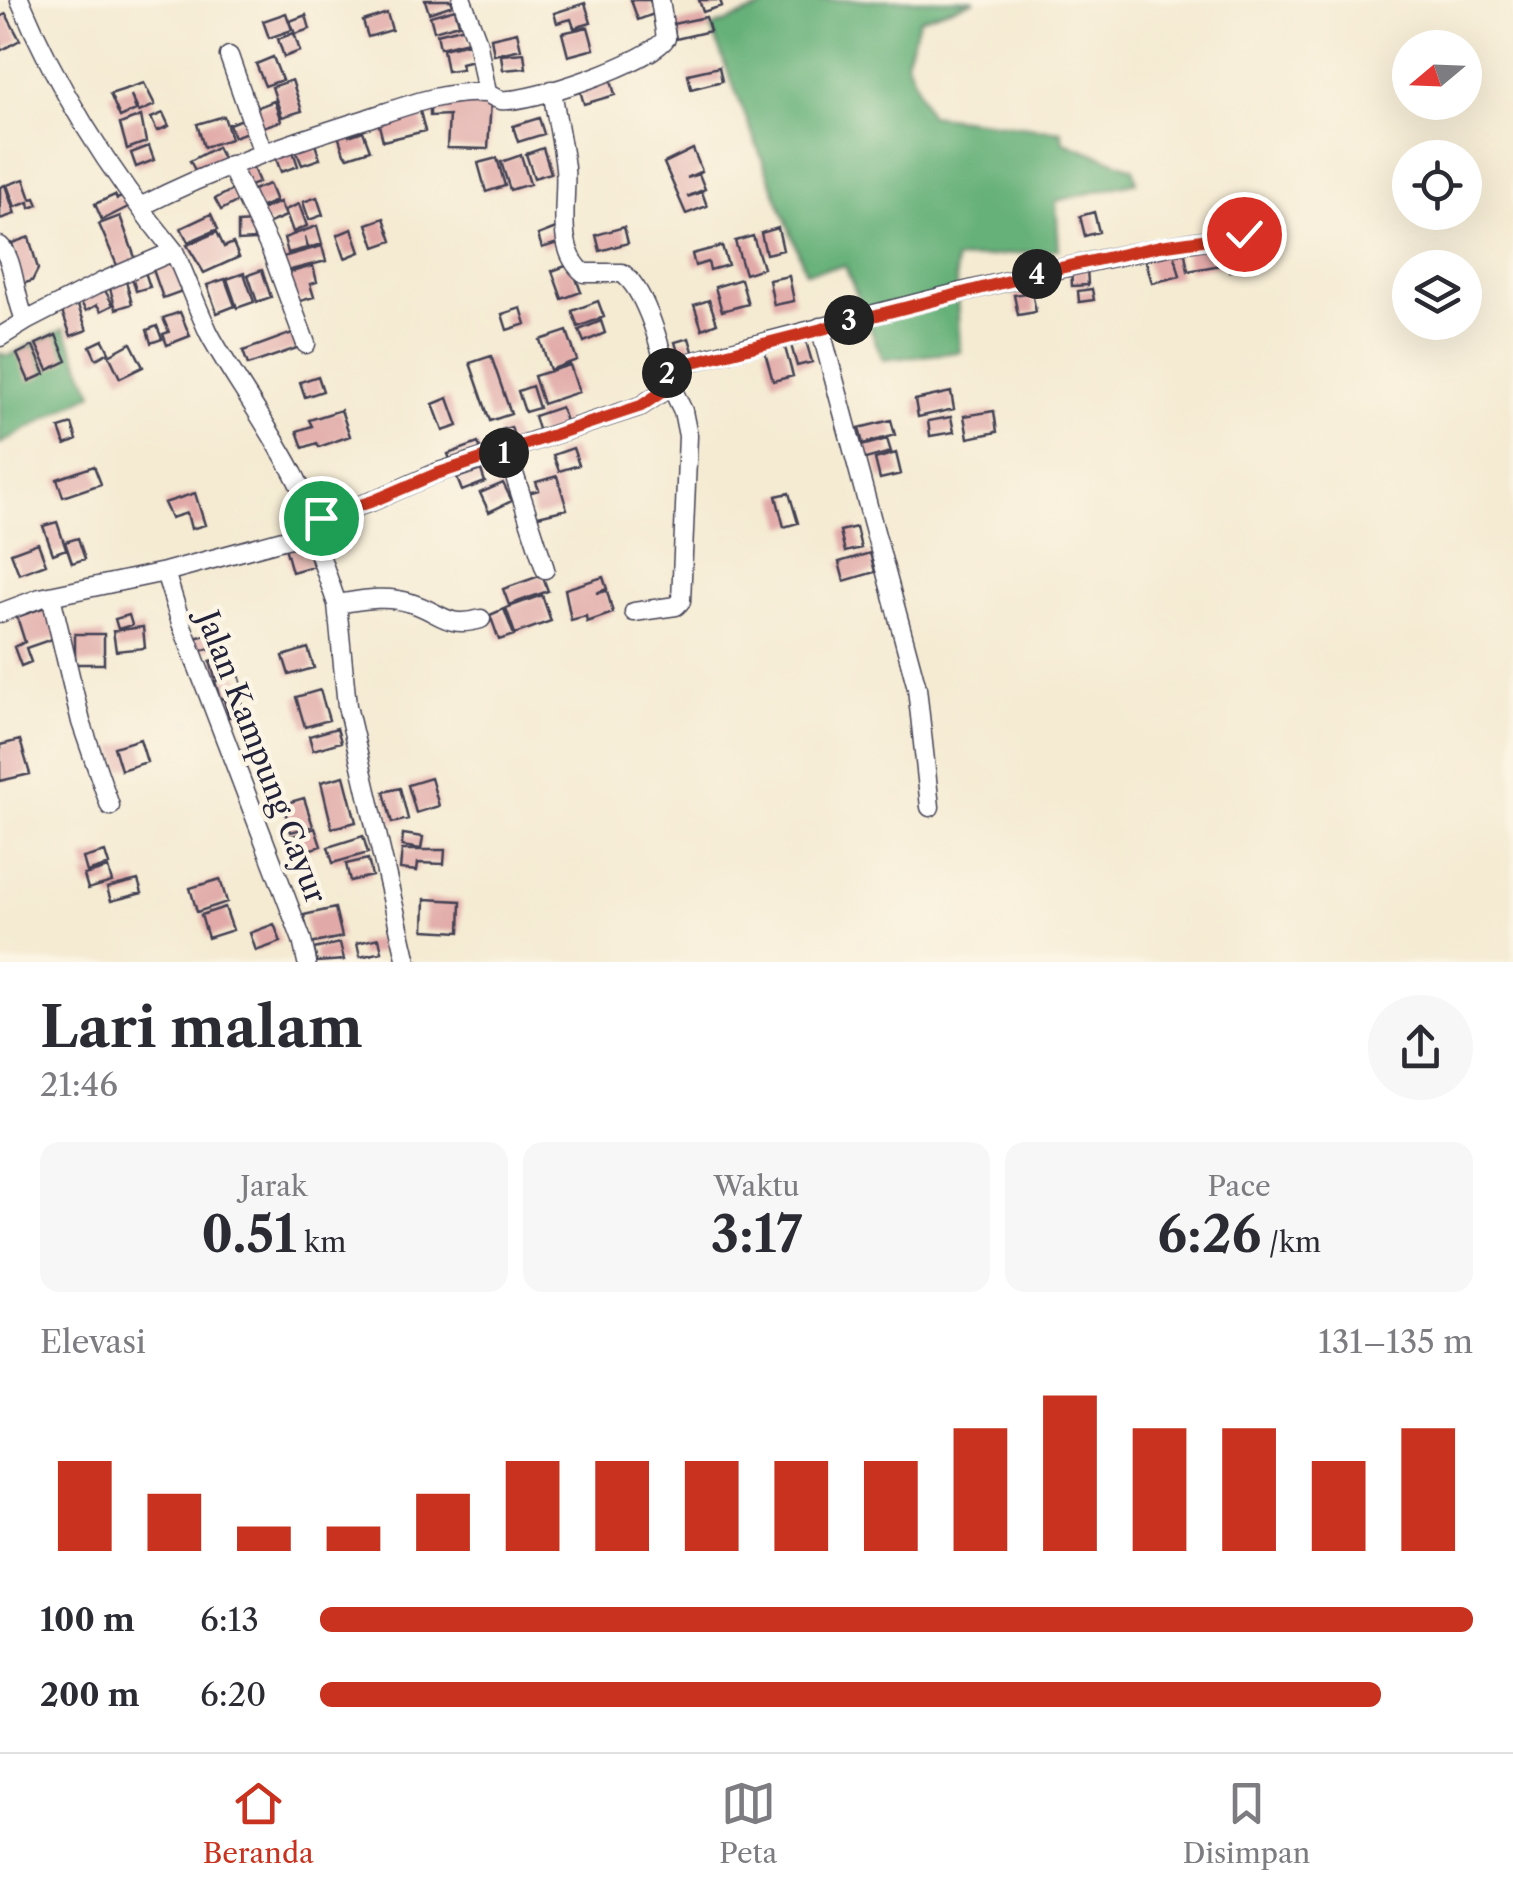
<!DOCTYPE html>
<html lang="id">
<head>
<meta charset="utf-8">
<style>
	:root { --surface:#fff; --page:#f7f7f7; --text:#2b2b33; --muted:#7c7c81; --line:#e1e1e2; --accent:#c8321e }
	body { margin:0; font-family:"Libre Caslon Text",serif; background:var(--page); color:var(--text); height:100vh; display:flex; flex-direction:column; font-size:38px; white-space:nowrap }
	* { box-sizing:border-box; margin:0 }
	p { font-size:32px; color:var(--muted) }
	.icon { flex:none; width:55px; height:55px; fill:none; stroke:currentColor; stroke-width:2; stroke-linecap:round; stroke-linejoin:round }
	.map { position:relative; height:962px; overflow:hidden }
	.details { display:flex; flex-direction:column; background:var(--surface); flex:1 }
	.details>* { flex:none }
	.needle { width:65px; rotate:251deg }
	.fabs { position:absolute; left:1392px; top:30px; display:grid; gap:20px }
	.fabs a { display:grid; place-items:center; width:90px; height:90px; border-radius:50%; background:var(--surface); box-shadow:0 10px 40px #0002; font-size:50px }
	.pin { position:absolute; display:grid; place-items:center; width:85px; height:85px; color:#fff; margin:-42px; border:5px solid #fff; border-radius:50%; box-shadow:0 2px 10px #0007 }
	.km { position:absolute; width:50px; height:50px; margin:-25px; border-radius:50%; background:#222; color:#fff; font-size:28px; line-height:50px; text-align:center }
	.round { display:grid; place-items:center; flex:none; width:105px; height:105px; border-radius:52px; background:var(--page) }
	.summary { display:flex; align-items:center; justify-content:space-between; height:170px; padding:0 40px }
	h1 { font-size:55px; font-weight:700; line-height:75px }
	.metrics { display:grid; grid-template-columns:repeat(3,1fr); gap:15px; height:170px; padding:10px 40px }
	.metrics div { display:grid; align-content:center; border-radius:20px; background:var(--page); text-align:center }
	.metrics b { font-size:50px; font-weight:700 }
	.metrics small { font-size:28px; font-weight:400 }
	.metrics p { font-size:28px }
	.chart { height:280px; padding:20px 40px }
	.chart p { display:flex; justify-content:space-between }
	.chart svg { width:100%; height:180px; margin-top:10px; stroke:var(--accent); stroke-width:6 }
	ul { padding:0 40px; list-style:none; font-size:32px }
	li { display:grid; grid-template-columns:160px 120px 1fr; align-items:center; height:75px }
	li i { height:25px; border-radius:12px; background:var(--accent) }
	.dock { display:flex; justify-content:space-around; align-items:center; height:140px; border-top:2px solid var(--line); background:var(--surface); font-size:28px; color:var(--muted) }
	.dock a { display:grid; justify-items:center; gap:5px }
	.dock .selected { color:var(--accent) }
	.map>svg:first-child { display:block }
</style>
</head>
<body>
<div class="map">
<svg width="1513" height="962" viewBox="0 0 1513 962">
	<rect width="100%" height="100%" fill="#fcf5e5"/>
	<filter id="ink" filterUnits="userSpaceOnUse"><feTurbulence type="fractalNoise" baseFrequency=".01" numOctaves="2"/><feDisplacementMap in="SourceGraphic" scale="20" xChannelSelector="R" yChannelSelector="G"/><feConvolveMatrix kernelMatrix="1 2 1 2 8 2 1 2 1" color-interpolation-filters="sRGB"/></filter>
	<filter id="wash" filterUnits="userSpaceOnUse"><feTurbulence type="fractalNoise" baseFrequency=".0048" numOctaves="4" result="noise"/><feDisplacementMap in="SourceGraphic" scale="40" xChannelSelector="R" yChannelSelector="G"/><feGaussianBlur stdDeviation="2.25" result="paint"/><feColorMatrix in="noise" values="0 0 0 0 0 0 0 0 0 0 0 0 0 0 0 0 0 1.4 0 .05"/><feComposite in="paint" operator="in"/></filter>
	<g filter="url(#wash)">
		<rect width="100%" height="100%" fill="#f5ebd3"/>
		<path fill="#66b179" stroke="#446a5a" stroke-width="2.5" d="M 769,0 L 975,0 L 920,19 L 906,60 L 929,115 L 1061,131 L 1064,142 L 1133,168 L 1137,182 L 1056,201 L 1059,249 L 955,260 L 960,352 L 883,360 L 845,266 L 806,272 L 711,28 L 764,7 Z
			M 64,329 L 93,393 L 0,444 L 0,353 L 8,356 Z"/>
		<g id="blocks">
			<path fill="#e1aaa9" d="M 425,0 L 451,0 L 453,5 L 429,13 Z
				M 631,0 L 650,0 L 654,14 L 638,20 Z
				M 699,0 L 720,0 L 722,6 L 703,12 Z
				M 585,3 L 591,23 L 574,28 L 571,19 L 557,23 L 554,13 Z
				M 455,9 L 459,24 L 434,31 L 430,16 Z
				M 286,13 L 292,30 L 269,38 L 263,21 Z
				M 387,13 L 392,30 L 368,37 L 363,21 Z
				M 6,14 L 20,40 L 0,51 L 0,17 Z
				M 306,15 L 310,29 L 295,34 L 290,21 Z
				M 706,17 L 710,31 L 676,39 L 673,24 Z
				M 465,27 L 468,41 L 440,48 L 437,34 Z
				M 588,27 L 594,49 L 568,56 L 562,33 Z
				M 517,32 L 521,49 L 494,55 L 491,38 Z
				M 294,33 L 300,51 L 284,57 L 278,39 Z
				M 469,43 L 473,60 L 461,63 L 462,69 L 447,71 L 443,49 Z
				M 524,53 L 526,68 L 503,70 L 501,55 Z
				M 273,57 L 282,80 L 265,86 L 256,64 Z
				M 719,67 L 722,81 L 691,89 L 688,74 Z
				M 609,73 L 615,95 L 584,104 L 579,87 Z
				M 292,80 L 302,111 L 282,117 L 272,87 Z
				M 144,83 L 155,105 L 139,112 L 131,95 L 136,110 L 120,117 L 110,94 Z
				M 447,99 L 491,100 L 488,149 L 447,148 L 449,115 L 430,116 L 430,104 Z
				M 274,101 L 281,121 L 260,128 L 253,109 Z
				M 419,107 L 425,131 L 383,141 L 377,117 Z
				M 163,113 L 169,126 L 157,131 L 151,118 Z
				M 141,116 L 146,142 L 127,149 L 120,124 Z
				M 224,116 L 231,139 L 204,147 L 197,124 Z
				M 245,118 L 250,131 L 234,137 L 229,124 Z
				M 539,118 L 544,134 L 518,142 L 513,126 Z
				M 346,128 L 349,136 L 363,131 L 370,150 L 348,157 L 344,154 L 337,132 Z
				M 307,137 L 311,146 L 315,144 L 320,159 L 302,165 L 293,143 Z
				M 149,146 L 154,160 L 136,167 L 131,153 Z
				M 217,147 L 225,163 L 199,177 L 190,161 Z
				M 543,148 L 551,173 L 534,178 L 526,154 Z
				M 693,149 L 702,171 L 687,178 L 699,174 L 705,189 L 687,197 L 702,192 L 707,206 L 686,214 L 664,163 Z
				M 273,151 L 293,151 L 298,166 L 281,172 Z
				M 521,155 L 530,184 L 510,190 L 501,162 Z
				M 497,158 L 505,186 L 486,192 L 478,163 Z
				M 249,159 L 259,182 L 244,189 L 233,166 Z
				M 24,179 L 31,199 L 35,198 L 38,205 L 30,208 L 29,202 L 15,207 L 7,185 Z
				M 269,184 L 276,201 L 257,209 L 250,191 Z
				M 5,185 L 15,214 L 0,219 L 0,187 Z
				M 232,190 L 238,201 L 221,210 L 215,199 Z
				M 115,195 L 117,199 L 125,196 L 130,206 L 102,220 L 95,204 Z
				M 317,197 L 323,215 L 309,220 L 303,202 Z
				M 280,202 L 286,216 L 262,226 L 256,212 Z
				M 299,204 L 307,226 L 293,232 L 285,210 Z
				M 1094,212 L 1099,232 L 1085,236 L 1080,216 Z
				M 211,214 L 218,229 L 188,242 L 181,228 Z
				M 120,216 L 137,263 L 119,270 L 99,224 Z
				M 384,218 L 392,241 L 375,247 L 367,224 Z
				M 253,222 L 254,240 L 238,241 L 238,223 Z
				M 317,226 L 322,244 L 308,248 L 305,237 L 307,248 L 288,253 L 284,238 Z
				M 624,227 L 628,243 L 600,251 L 596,235 Z
				M 556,228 L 561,242 L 542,248 L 538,235 Z
				M 778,228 L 783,250 L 766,254 L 761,233 Z
				M 352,229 L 360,252 L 345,258 L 337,235 Z
				M 217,232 L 224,247 L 233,243 L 239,257 L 204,273 L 187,245 Z
				M 753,236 L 763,268 L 745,274 L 735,241 Z
				M 29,237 L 38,269 L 32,281 L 18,285 L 19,266 L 12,243 Z
				M 1222,241 L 1226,264 L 1188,271 L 1184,248 Z
				M 1248,241 L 1252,268 L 1229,271 L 1225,244 Z
				M 322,246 L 326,261 L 283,272 L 279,258 Z
				M 722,246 L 728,265 L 710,270 L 708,262 L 695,266 L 692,254 Z
				M 1173,249 L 1180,276 L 1152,283 L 1145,257 Z
				M 172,256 L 185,290 L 163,298 L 151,264 Z
				M 571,264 L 581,292 L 562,299 L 552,271 Z
				M 313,266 L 317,282 L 310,284 L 314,297 L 297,302 L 284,274 Z
				M 1071,267 L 1087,267 L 1088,285 L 1072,286 Z
				M 144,269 L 150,287 L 136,291 L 131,273 Z
				M 262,270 L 271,297 L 257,302 L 248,275 Z
				M 244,273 L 254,302 L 237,308 L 227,279 Z
				M 789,276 L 794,301 L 774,305 L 769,280 Z
				M 225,279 L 235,306 L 217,313 L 207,285 Z
				M 741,279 L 748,304 L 722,311 L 715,287 Z
				M 126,281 L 132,304 L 116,309 L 109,285 Z
				M 102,285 L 113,305 L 101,311 L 97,305 L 86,311 L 78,297 Z
				M 1092,289 L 1094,300 L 1079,302 L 1078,291 Z
				M 1032,292 L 1036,312 L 1018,315 L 1014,295 Z
				M 709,300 L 717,323 L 702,329 L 694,305 Z
				M 598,301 L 604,317 L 578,327 L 572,311 Z
				M 77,303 L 87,330 L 71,336 L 61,309 Z
				M 521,308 L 526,324 L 507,330 L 502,314 Z
				M 180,312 L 190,336 L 167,345 L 163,334 L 169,332 L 163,318 Z
				M 601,321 L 605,333 L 584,342 L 579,330 Z
				M 157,326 L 162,339 L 151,343 L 147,330 Z
				M 567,331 L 577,360 L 550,370 L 540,340 Z
				M 295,332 L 300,347 L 248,365 L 243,351 Z
				M 56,335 L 67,361 L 48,370 L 36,344 Z
				M 689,338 L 695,358 L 681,362 L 675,342 Z
				M 103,340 L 109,352 L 96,359 L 90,346 Z
				M 806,341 L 812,362 L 797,366 L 791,345 Z
				M 131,343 L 143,367 L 120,378 L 109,355 Z
				M 784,344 L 793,376 L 773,381 L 764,349 Z
				M 33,346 L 45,374 L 29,381 L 17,354 Z
				M 491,356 L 511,414 L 490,421 L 470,363 Z
				M 570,365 L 579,392 L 543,404 L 534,376 Z
				M 318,376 L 323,391 L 305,397 L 300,382 Z
				M 532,386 L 539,408 L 525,412 L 518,391 Z
				M 951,392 L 954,409 L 918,417 L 915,400 Z
				M 448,398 L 458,426 L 443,431 L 433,404 Z
				M 561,407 L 568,427 L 540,436 L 534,416 Z
				M 341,410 L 350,436 L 319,447 L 317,443 L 303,448 L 297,431 L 312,426 L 309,420 Z
				M 994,411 L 997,432 L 968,438 L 964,416 Z
				M 951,417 L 954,432 L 930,436 L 928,421 Z
				M 891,420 L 895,435 L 863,444 L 859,428 Z
				M 72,424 L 77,440 L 65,445 L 59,428 Z
				M 511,427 L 517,445 L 503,450 L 497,431 Z
				M 887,439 L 891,452 L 862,460 L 858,447 Z
				M 478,443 L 483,454 L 452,465 L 448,454 Z
				M 573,448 L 579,465 L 559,471 L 553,455 Z
				M 896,453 L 901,474 L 880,479 L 875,459 Z
				M 94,466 L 101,484 L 63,497 L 57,479 Z
				M 481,470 L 485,482 L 462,491 L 457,478 Z
				M 557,476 L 567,509 L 534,517 L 528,493 L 539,490 L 536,482 Z
				M 503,483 L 512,501 L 489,512 L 480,493 Z
				M 195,493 L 205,525 L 191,529 L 187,513 L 171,518 L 164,503 Z
				M 789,493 L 798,523 L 784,527 L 776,496 Z
				M 57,522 L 66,549 L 53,554 L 43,526 Z
				M 856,527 L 861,548 L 845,552 L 840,531 Z
				M 304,535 L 313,566 L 292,572 L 283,540 Z
				M 78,538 L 85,559 L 72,563 L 65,542 Z
				M 38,543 L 46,564 L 19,574 L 11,553 Z
				M 870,553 L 875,572 L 844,581 L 839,562 Z
				M 542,575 L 548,591 L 509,605 L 503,589 Z
				M 603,577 L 607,589 L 596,593 L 607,591 L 613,613 L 587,622 L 586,616 L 571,620 L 565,589 Z
				M 542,595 L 551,621 L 515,634 L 506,608 Z
				M 48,606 L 58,637 L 26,648 L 31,662 L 21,666 L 14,647 L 25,642 L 17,617 Z
				M 504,609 L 514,635 L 499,640 L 490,615 Z
				M 129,615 L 132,625 L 118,629 L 115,619 Z
				M 143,627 L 145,648 L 116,651 L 113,631 Z
				M 75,634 L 104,634 L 104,664 L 75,664 Z
				M 211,634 L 214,647 L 193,653 L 190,639 Z
				M 308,648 L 314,668 L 289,675 L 283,656 Z
				M 229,655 L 234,672 L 215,678 L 210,661 Z
				M 239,675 L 244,692 L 220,699 L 215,681 Z
				M 320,690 L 329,720 L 305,727 L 296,697 Z
				M 239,695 L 244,711 L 229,717 L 224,700 Z
				M 337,728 L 341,742 L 313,750 L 309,736 Z
				M 140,739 L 147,762 L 121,770 L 114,747 Z
				M 20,740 L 30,774 L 0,781 L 0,745 Z
				M 344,776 L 356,822 L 332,828 L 321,782 Z
				M 431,778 L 439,806 L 416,813 L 408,785 Z
				M 400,788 L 408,819 L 392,823 L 384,792 Z
				M 304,798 L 313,826 L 291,832 L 283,804 Z
				M 315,828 L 321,846 L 292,855 L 287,838 Z
				M 403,834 L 423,837 L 421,849 L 402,846 Z
				M 363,836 L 368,853 L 333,863 L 328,847 Z
				M 402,850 L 445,850 L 444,864 L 418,863 L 417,871 L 400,869 Z
				M 105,852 L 109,865 L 87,872 L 83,858 Z
				M 368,859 L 372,876 L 350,881 L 346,864 Z
				M 108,868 L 112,882 L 88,889 L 84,875 Z
				M 220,879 L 227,902 L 197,912 L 190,888 Z
				M 138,880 L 142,893 L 111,901 L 107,888 Z
				M 425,899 L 461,901 L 460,932 L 424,930 Z
				M 225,907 L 233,930 L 208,938 L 201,915 Z
				M 335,908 L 342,937 L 310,944 L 304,915 Z
				M 274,924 L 281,942 L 256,951 L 250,933 Z
				M 379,938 L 382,952 L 360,957 L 357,943 Z
				M 340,943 L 344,960 L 317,962 L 314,949 Z"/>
		</g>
	</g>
	<g filter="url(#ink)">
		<use href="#blocks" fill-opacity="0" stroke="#424052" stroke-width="2.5"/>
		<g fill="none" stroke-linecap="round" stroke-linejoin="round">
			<g stroke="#424052" stroke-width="21">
				<path id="minor" d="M 229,56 L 263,153
					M 487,93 C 490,95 497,99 501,100 C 531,103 650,62 666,38 L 660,0
					M 230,165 L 271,250 L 306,344
					M 142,206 C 214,169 289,143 366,119 C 406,106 445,90 487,93 L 477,40 L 462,0
					M 0,246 C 15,259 14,300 26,321 L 102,282 L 174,251 C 112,175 58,91 20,0
					M 174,251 C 186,277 196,305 208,331 C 228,373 318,492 312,530
					M 820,327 L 917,688 L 930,807
					M 0,337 L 26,321
					M 666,369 C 764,341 863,317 962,292 C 1061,268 1160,244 1262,232
					M 507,452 L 545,569
					M 314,521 L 373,501 L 436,473 L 641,406 L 671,386 C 662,356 648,291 622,273 L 584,273 C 554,249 568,201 565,168 C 562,142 556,116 552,90
					M 165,572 L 181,623 L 302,940 L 307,962
					M 51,596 L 81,722 L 110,806
					M 337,604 L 347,706 L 407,962
					M 634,612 L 676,606 L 681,601 L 688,436 L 683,411 L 671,386
					M 0,613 L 40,598 L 165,572 L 312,532 L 337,604 C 362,600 387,595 411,603 C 441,612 446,629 481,619"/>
			</g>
			<use href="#minor" stroke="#fff" stroke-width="18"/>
		</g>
	</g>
	<g fill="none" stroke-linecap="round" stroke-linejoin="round" filter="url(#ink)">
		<g stroke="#fff" stroke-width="20">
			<path id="route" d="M 321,518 L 373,501 L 436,474 L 641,406 L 671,386 L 666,369 L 1060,268 L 1160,246 L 1244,234"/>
		</g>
		<use href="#route" stroke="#c8321e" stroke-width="12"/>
	</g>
	<g text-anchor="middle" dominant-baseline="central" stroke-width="9" stroke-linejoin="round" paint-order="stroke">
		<g font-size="30" fill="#22223b" stroke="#fcf5e5">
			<text transform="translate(262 757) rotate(69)">Jalan Kampung Cayur</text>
		</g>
	</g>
</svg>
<div class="fabs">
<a><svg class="needle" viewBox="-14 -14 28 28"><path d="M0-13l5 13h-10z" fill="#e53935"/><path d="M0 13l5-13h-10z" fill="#7c7c81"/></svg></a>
<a><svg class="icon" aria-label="locate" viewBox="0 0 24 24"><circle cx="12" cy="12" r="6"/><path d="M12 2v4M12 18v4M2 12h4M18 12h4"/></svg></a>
<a><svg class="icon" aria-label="layers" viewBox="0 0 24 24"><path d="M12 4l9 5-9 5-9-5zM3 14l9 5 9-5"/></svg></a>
</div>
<div class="pin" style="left:321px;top:518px;background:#1e9e55"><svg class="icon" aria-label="arrive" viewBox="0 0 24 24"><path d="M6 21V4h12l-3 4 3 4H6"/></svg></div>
<div class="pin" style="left:1244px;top:234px;background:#d93025"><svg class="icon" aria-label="check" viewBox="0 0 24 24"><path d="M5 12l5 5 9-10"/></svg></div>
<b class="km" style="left:504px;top:453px">1</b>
<b class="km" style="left:667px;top:373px">2</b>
<b class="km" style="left:849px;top:320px">3</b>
<b class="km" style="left:1037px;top:274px">4</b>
</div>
<section class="details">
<div class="summary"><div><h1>Lari malam</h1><p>21:46</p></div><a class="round"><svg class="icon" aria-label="share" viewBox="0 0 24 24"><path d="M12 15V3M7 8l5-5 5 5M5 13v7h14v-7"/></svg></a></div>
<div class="metrics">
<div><p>Jarak</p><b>0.51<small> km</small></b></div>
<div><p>Waktu</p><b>3:17</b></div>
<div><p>Pace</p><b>6:26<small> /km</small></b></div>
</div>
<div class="chart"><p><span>Elevasi</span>131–135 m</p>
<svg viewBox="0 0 160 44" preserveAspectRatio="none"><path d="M5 44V22M15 44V30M25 44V38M35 44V38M45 44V30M55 44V22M65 44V22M75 44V22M85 44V22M95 44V22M105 44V14M115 44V6M125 44V14M135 44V14M145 44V22M155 44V14"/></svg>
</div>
<ul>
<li><b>100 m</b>6:13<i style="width:100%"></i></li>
<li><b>200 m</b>6:20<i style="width:92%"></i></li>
</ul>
</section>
<nav class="dock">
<a class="selected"><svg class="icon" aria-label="home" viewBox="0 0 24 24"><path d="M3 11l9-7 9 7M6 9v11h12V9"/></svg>Beranda</a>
<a><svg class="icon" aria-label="map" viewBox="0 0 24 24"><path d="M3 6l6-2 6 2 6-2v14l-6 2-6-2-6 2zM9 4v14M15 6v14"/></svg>Peta</a>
<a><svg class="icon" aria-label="saved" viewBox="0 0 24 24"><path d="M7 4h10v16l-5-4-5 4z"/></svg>Disimpan</a>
</nav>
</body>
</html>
